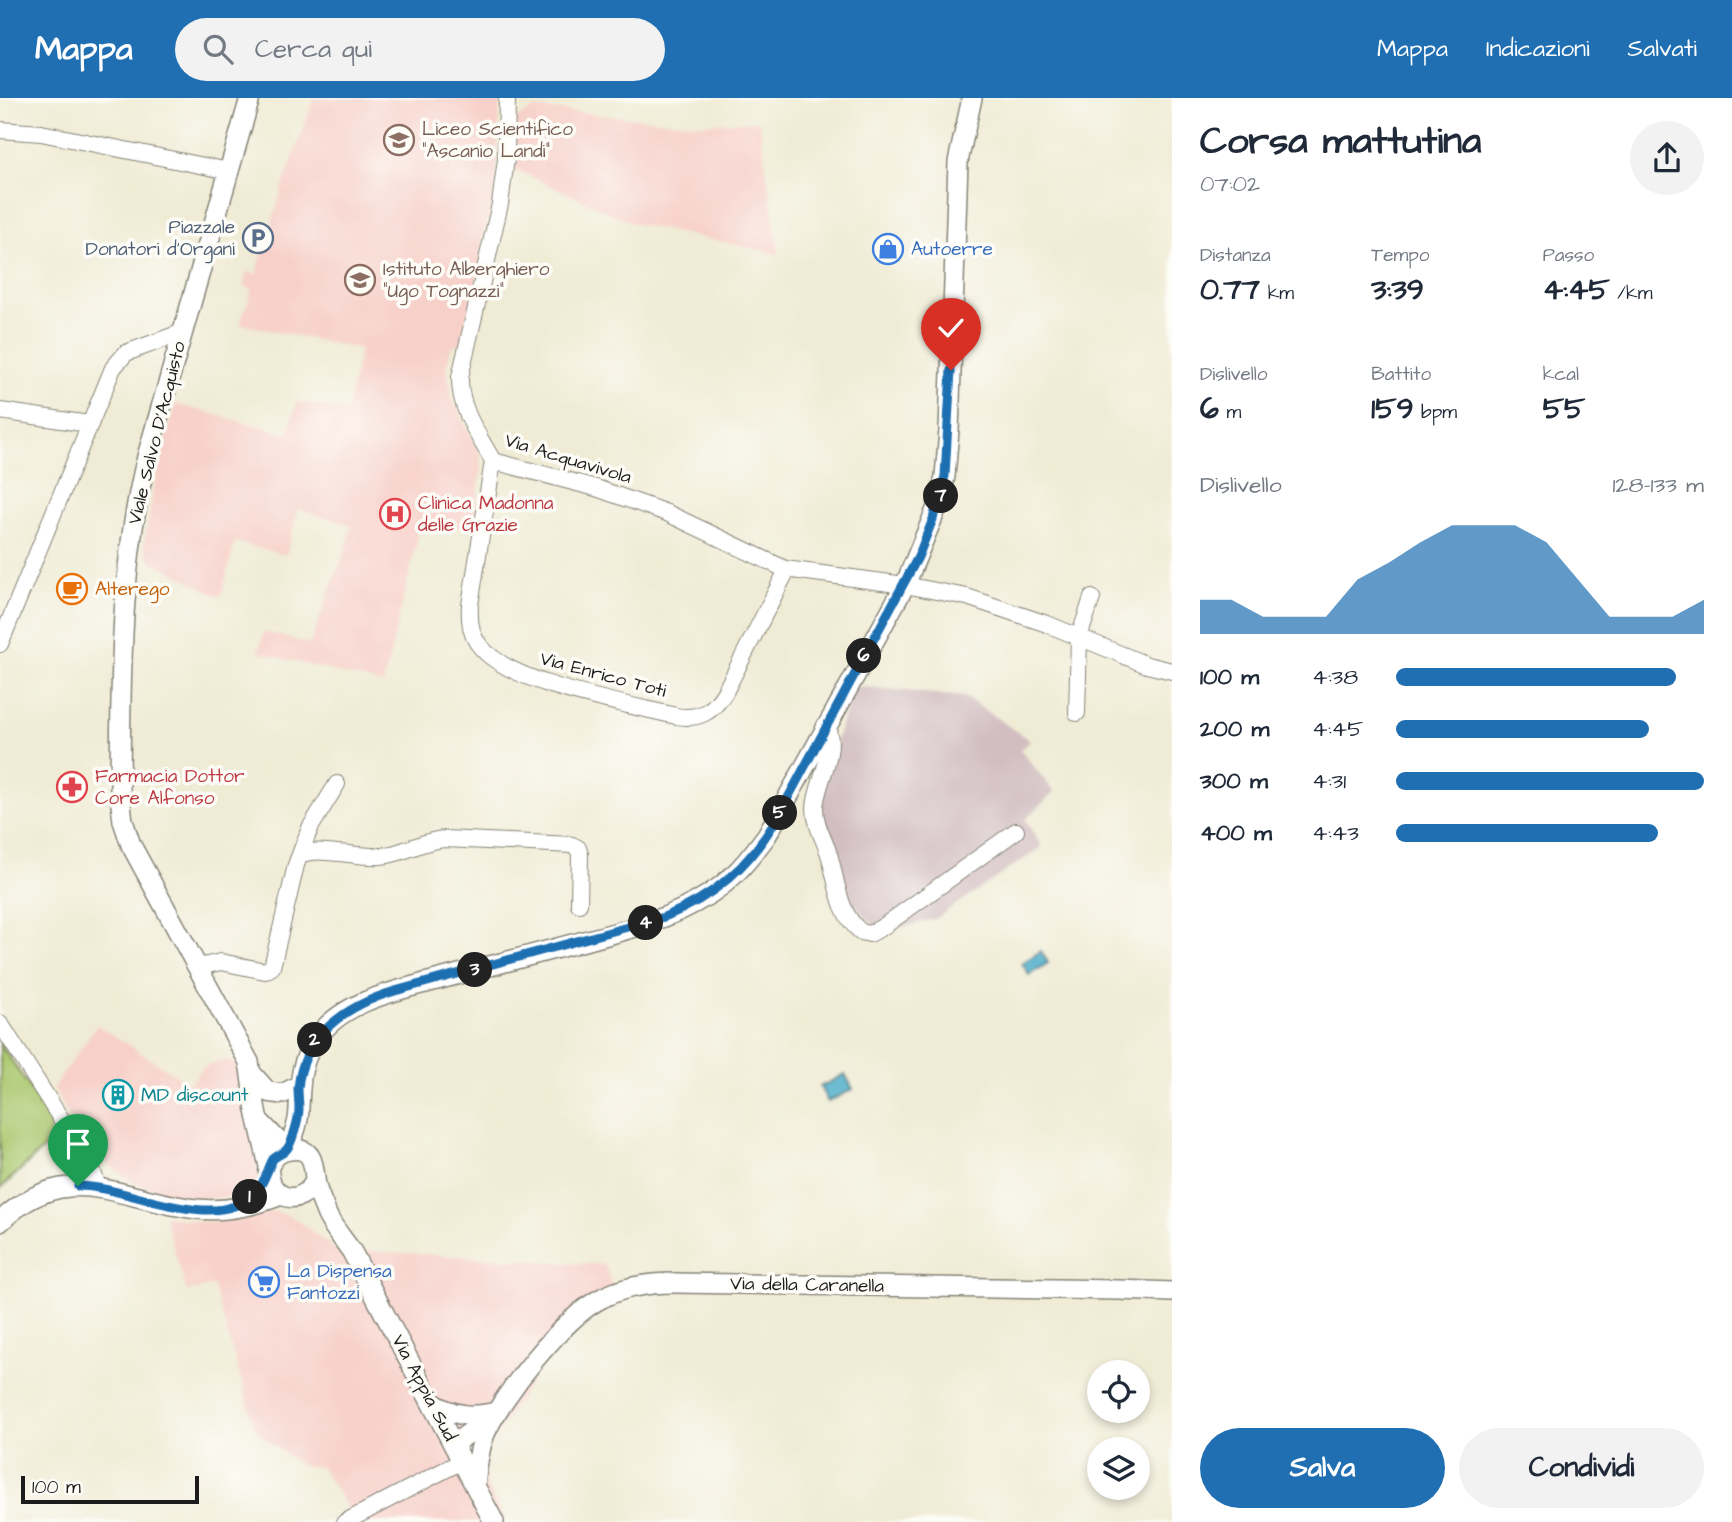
<!DOCTYPE html>
<html lang="it">
<head>
<meta charset="utf-8">
<style>
	:root { --surface:#fff; --page:#f2f2f3; --text:#1f2937; --muted:#747a83; --accent:#1f6fb2 }
	body { margin:0; font-family:"Architects Daughter",sans-serif; background:var(--page); color:var(--text); height:100vh; display:flex; flex-direction:column; font-size:26px; white-space:nowrap }
	* { box-sizing:border-box; margin:0 }
	p { font-size:23px; color:var(--muted) }
	.icon { flex:none; width:38px; height:38px; fill:none; stroke:currentColor; stroke-width:2; stroke-linecap:round; stroke-linejoin:round }
	.map { position:relative; flex:1; overflow:hidden }
	.details { display:flex; flex-direction:column; background:var(--surface); width:560px }
	.details>* { flex:none }
	.buttons { position:absolute; left:1087px; top:1262px; display:grid; gap:14px }
	.buttons a { display:grid; place-items:center; width:63px; height:63px; border-radius:50%; background:var(--surface); box-shadow:0 4px 10px #0003; font-size:35px }
	.scale { position:absolute; left:21px; bottom:18px; width:178px; box-sizing:border-box; padding-left:7px; border:4px solid #1c1c1c; border-top:0; font-size:19px; line-height:24px; white-space:nowrap; color:#1c1c1c; -webkit-text-stroke:5px #fdfcf7; paint-order:stroke }
	.pin { position:absolute; display:grid; place-items:center; width:60px; height:60px; color:#fff; margin:-72px -30px; border-radius:50% 50% 50% 0; rotate:-45deg; box-shadow:0 0 7px #0007 }
	.pin .icon { rotate:45deg }
	.km { position:absolute; width:35px; height:35px; margin:-18px; border-radius:50%; background:#222; color:#fff; font-size:19px; line-height:35px; text-align:center }
	.round { display:grid; place-items:center; flex:none; width:74px; height:74px; border-radius:37px; background:var(--page) }
	.head { display:flex; align-items:center; justify-content:space-between; height:119px; padding:0 28px }
	h1 { font-size:38px; font-weight:700; line-height:52px }
	.stats { display:grid; grid-template-columns:repeat(3,1fr); gap:10px; height:119px; padding:7px 28px }
	.stats div { display:grid; align-content:center }
	.stats b { font-size:30px; font-weight:700 }
	.stats small { font-size:19px; font-weight:400 }
	.stats p { font-size:19px }
	.chart { height:196px; padding:14px 28px }
	.chart p { display:flex; justify-content:space-between }
	.chart svg { width:100%; height:126px; margin-top:7px; fill:var(--accent); opacity:.7 }
	.cta { display:flex; gap:14px; margin-top:auto; padding:14px 28px }
	.cta a { flex:1; height:80px; border-radius:42px; background:var(--accent); color:#fff; font-size:28px; font-weight:700; line-height:80px; text-align:center }
	.cta a+a { background:var(--page); color:var(--text) }
	ul { padding:0 28px; list-style:none; font-size:23px }
	li { display:grid; grid-template-columns:112px 84px 1fr; align-items:center; height:52px }
	li i { height:18px; border-radius:9px; background:var(--accent) }
	header { display:flex; align-items:center; gap:42px; box-sizing:border-box; height:98px; padding:0 35px; background:var(--accent); color:#fff }
	header strong { font-size:33px }
	nav { display:flex; gap:38px; margin-inline-start:auto; font-size:24px }
	.search { width:490px; height:63px; background:var(--page); display:flex; align-items:center; gap:18px; box-sizing:border-box; padding:0 24px; border-radius:38px; color:var(--muted); font-size:26px }
	main { display:flex; flex:1; min-height:0 }
	.map>svg:first-child { display:block }
</style>
</head>
<body>
<header>
<strong>Mappa</strong>
<div class="search"><svg class="icon" aria-label="search" viewBox="0 0 24 24"><circle cx="10" cy="10" r="6"/><path d="M15 15l6 6"/></svg>Cerca qui</div>
<nav><a>Mappa</a><a>Indicazioni</a><a>Salvati</a></nav>
</header>
<main>
<div class="map">
<svg width="1172" height="1424" viewBox="0 0 1172 1424">
	<rect width="100%" height="100%" fill="#fdfcf7"/>
	<filter id="ink" filterUnits="userSpaceOnUse"><feTurbulence type="fractalNoise" baseFrequency=".0143" numOctaves="2"/><feDisplacementMap in="SourceGraphic" scale="14" xChannelSelector="R" yChannelSelector="G"/><feConvolveMatrix kernelMatrix="1 2 1 2 8 2 1 2 1" color-interpolation-filters="sRGB"/></filter>
	<filter id="wash" filterUnits="userSpaceOnUse"><feTurbulence type="fractalNoise" baseFrequency=".00686" numOctaves="4" result="noise"/><feDisplacementMap in="SourceGraphic" scale="28" xChannelSelector="R" yChannelSelector="G"/><feGaussianBlur stdDeviation="1.57" result="paint"/><feColorMatrix in="noise" values="0 0 0 0 0 0 0 0 0 0 0 0 0 0 0 0 0 1.4 0 .05"/><feComposite in="paint" operator="in"/></filter>
	<g filter="url(#wash)">
		<rect width="100%" height="100%" fill="#efebd4"/>
		<path fill="#f7d0c9" d="M 314,0 L 500,0 L 496,92 L 482,143 L 481,161 L 462,244 L 451,249 L 447,269 L 452,300 L 479,354 L 482,370 L 471,431 L 422,422 L 383,586 L 258,554 L 264,534 L 310,546 L 348,444 L 351,427 L 298,411 L 286,457 L 235,444 L 221,499 L 153,464 L 147,457 L 144,446 L 157,371 L 176,306 L 288,336 L 297,304 L 347,313 L 360,251 L 240,226 L 252,191 L 243,188 L 247,174 L 256,176 L 284,85 Z
			M 534,10 L 697,26 L 759,23 L 779,156 L 632,125 L 512,70 L 515,21 Z
			M 97,927 L 190,986 L 199,974 L 209,966 L 228,962 L 239,970 L 242,1004 L 259,1066 L 257,1082 L 249,1092 L 236,1098 L 225,1099 L 195,1100 L 178,1098 L 136,1086 L 110,1068 L 65,1012 L 53,990 Z
			M 272,1113 L 291,1118 L 335,1151 L 605,1167 L 617,1203 L 591,1215 L 567,1236 L 532,1282 L 485,1353 L 485,1383 L 506,1424 L 333,1424 L 350,1415 L 321,1369 L 300,1367 L 256,1333 L 213,1187 L 187,1194 L 164,1118 L 204,1124 L 235,1122 Z"/>
		<path fill="#d2bec1" d="M 854,588 L 965,599 L 1031,643 L 1020,651 L 1054,694 L 1025,722 L 1042,749 L 935,821 L 879,834 L 847,797 L 837,751 L 819,720 L 819,692 Z"/>
		<path fill="#acc86f" stroke="#647246" stroke-width="2" d="M 0,945 L 60,1035 L 1,1090 L 0,1089 Z"/>
		<path fill="#49acc8" stroke="#326472" stroke-width="2" d="M 1041,853 L 1048,865 L 1029,877 L 1022,865 Z
			M 845,976 L 853,991 L 828,1004 L 820,989 Z"/>
	</g>
	<g filter="url(#ink)">
		<g fill="none" stroke-linecap="round" stroke-linejoin="round">
			<g stroke="#868478" stroke-width="18">
				<path id="minor" d="M 507,0 L 506,61 L 500,106 L 460,279 C 459,311 478,336 493,363 L 596,390 L 667,415 L 785,471 L 905,487 L 967,499 L 1047,526 L 1147,567 L 1172,573
					M 0,32 L 41,35 L 229,73
					M 0,313 L 89,326
					M 493,363 L 470,507 C 469,522 470,537 480,548 C 510,587 628,606 676,618 C 699,622 713,614 725,594 L 787,472
					M 0,546 L 113,270 L 126,255 L 183,234
					M 1077,615 L 1079,539 L 1092,500
					M 825,627 C 840,649 816,685 815,710 C 815,727 824,741 829,756 C 837,783 838,815 861,834 L 870,836 L 884,828 L 1016,733
					M 300,757 C 319,748 358,760 381,758 C 404,756 422,742 445,741 L 572,747 L 578,750 L 580,756 L 579,806
					M 198,869 L 221,864 L 265,873 L 272,869 L 296,767 L 310,730 L 337,686
					M 0,925 L 82,1054 L 93,1074 L 98,1089
					M 345,1424 L 462,1363"/>
			</g>
			<g stroke="#868478" stroke-width="22">
				<path id="major" d="M 250,0 L 148,355 C 119,467 121,583 120,698 L 123,723 L 131,747 L 249,964 L 256,1013 L 269,1068
					M 252,976 L 268,994 L 282,996 L 298,988
					M 259,1023 L 287,1052 C 293,1040 299,1025 299,1011 C 300,982 300,961 320,936 C 345,904 391,894 429,884 C 477,871 525,859 573,846 C 619,834 668,823 708,797 C 733,782 750,760 767,737 L 905,487 L 940,402 L 945,378 L 949,333 L 958,64 L 972,0
					M 315,1083 C 300,1112 265,1100 269,1068 C 274,1059 279,1053 290,1052 C 319,1048 312,1076 317,1091 C 320,1100 324,1109 327,1117 C 333,1130 344,1142 352,1154 L 494,1424
					M 0,1124 C 67,1058 120,1103 197,1111 C 226,1114 254,1108 281,1097
					M 431,1304 C 454,1318 470,1320 496,1314
					M 454,1346 L 493,1317
					M 475,1388 C 477,1371 478,1353 485,1336 C 501,1298 565,1218 602,1200 C 625,1188 650,1185 675,1185 L 1119,1192 L 1172,1194"/>
			</g>
			<use href="#minor" stroke="#fff" stroke-width="16"/>
			<use href="#major" stroke="#fff" stroke-width="19"/>
		</g>
	</g>
	<g fill="none" stroke-linecap="round" stroke-linejoin="round" filter="url(#ink)">
		<g stroke="#fff" stroke-width="14">
			<path id="route" d="M 78,1088 C 129,1088 215,1138 256,1094 C 265,1084 267,1072 273,1061 C 277,1057 283,1056 286,1052 C 292,1047 299,1019 299,1011 C 299,1004 298,997 298,990 C 303,937 347,907 395,893 L 664,819 C 714,799 749,768 776,722 L 918,459 L 933,421 L 945,378 L 951,272"/>
		</g>
		<use href="#route" stroke="#1f6fb2" stroke-width="9"/>
	</g>
	<defs>
		<g id="school-ring" transform="scale(1.575)"><circle r="9.5" fill="#fdfcf7" stroke="#8d6e63" stroke-width="1.5"/><path d="M0-5L7-2L0 1L-7-2ZM-4 1L0 2.5L4 1V4Q0 6-4 4Z" fill="#8d6e63"/></g>
		<g id="parking-ring" transform="scale(1.575)"><circle r="9.5" fill="#fdfcf7" stroke="#5c6f8a" stroke-width="1.5"/><path d="M-3.5-5.5H1a3.5 3.5 0 0 1 0 7H-1V5.5H-3.5ZM-1-3.4V-.6H.8a1.4 1.4 0 0 0 0-2.8Z" fill="#5c6f8a"/></g>
		<g id="shop-ring" transform="scale(1.575)"><circle r="9.5" fill="#fdfcf7" stroke="#3f7fe0" stroke-width="1.5"/><path d="M-5-2.5h2.3a2.7 3.5 0 0 1 5.4 0H5L5.5 6h-11ZM-1.5-2.5h3a1.5 2.3 0 0 0-3 0Z" fill="#3f7fe0"/></g>
		<g id="hospital-ring" transform="scale(1.575)"><circle r="9.5" fill="#fdfcf7" stroke="#e0444e" stroke-width="1.5"/><path d="M-5-5h3v3.5h4V-5h3V5h-3V1.5h-4V5h-3Z" fill="#e0444e"/></g>
		<g id="cafe-ring" transform="scale(1.575)"><circle r="9.5" fill="#fdfcf7" stroke="#e8710a" stroke-width="1.5"/><path d="M-5.5-4.5H6V0H3Q3 3.5 0 3.5H-2.5Q-5.5 3.5-5.5 0ZM3-3.2v2h1.7v-2ZM-6 4.5H4V6H-6Z" fill="#e8710a"/></g>
		<g id="pharmacy-ring" transform="scale(1.575)"><circle r="9.5" fill="#fdfcf7" stroke="#e0444e" stroke-width="1.5"/><path d="M-2-6h4v4h4v4h-4v4h-4v-4h-4v-4h4Z" fill="#e0444e"/></g>
		<g id="building-ring" transform="scale(1.575)"><circle r="9.5" fill="#fdfcf7" stroke="#0f9aa8" stroke-width="1.5"/><path d="M-4-6H4V6H1V3H-1V6H-4ZM-2.5-4.3h1.7v1.8h-1.7ZM.8-4.3h1.7v1.8H.8ZM-2.5-1h1.7V.8h-1.7ZM.8-1h1.7V.8H.8Z" fill="#0f9aa8"/></g>
		<g id="supermarket-ring" transform="scale(1.575)"><circle r="9.5" fill="#fdfcf7" stroke="#3f7fe0" stroke-width="1.5"/><path d="M-6-5.5h2.5l.6 2H6L4.5 2H-2.5L-4.4-4H-6ZM-1.5 3.2a1.3 1.3 0 1 0 .1 0ZM3 3.2a1.3 1.3 0 1 0 .1 0Z" fill="#3f7fe0"/></g>
	</defs>
	<g fill-rule="evenodd">
		<use href="#school-ring" x="399" y="42"/>
		<use href="#parking-ring" x="258" y="140"/>
		<use href="#shop-ring" x="888" y="151"/>
		<use href="#school-ring" x="360" y="182"/>
		<use href="#hospital-ring" x="395" y="416"/>
		<use href="#cafe-ring" x="72" y="491"/>
		<use href="#pharmacy-ring" x="72" y="689"/>
		<use href="#building-ring" x="118" y="997"/>
		<use href="#supermarket-ring" x="264" y="1184"/>
	</g>
	<g text-anchor="middle" dominant-baseline="central" stroke-width="7" stroke-linejoin="round" paint-order="stroke">
		<g font-size="19" fill="#785e54" stroke="#fdfcf7" text-anchor="start">
			<text x="422" y="31">Liceo Scientifico<tspan x="422" dy="22">"Ascanio Landi"</tspan></text>
			<text x="383" y="171">Istituto Alberghiero<tspan x="383" dy="22">"Ugo Tognazzi"</tspan></text>
		</g>
		<g font-size="19" fill="#4e5e75" stroke="#fdfcf7" text-anchor="end">
			<text x="235" y="129">Piazzale<tspan x="235" dy="22">Donatori d'Organi</tspan></text>
		</g>
		<g font-size="19" fill="#366cbe" stroke="#fdfcf7" text-anchor="start">
			<text x="911" y="151">Autoerre</text>
			<text x="287" y="1173">La Dispensa<tspan x="287" dy="22">Fantozzi</tspan></text>
		</g>
		<g font-size="19" fill="#1c1c1c" stroke="#fdfcf7">
			<text transform="translate(157 335) rotate(-76)">Viale Salvo D'Acquisto</text>
			<text transform="translate(568 361) rotate(17)">Via Acquavivola</text>
			<text transform="translate(603 577) rotate(15)">Via Enrico Toti</text>
			<text transform="translate(807 1187) rotate(1)">Via della Caranella</text>
			<text transform="translate(424 1290) rotate(62)">Via Appia Sud</text>
		</g>
		<g font-size="19" fill="#be3a42" stroke="#fdfcf7" text-anchor="start">
			<text x="418" y="405">Clinica Madonna<tspan x="418" dy="22">delle Grazie</tspan></text>
			<text x="95" y="678">Farmacia Dottor<tspan x="95" dy="22">Core Alfonso</tspan></text>
		</g>
		<g font-size="19" fill="#c56008" stroke="#fdfcf7" text-anchor="start">
			<text x="95" y="491">Alterego</text>
		</g>
		<g font-size="19" fill="#0d838f" stroke="#fdfcf7" text-anchor="start">
			<text x="141" y="997">MD discount</text>
		</g>
	</g>
</svg>
<div class="buttons">
<a><svg class="icon" aria-label="locate" viewBox="0 0 24 24"><circle cx="12" cy="12" r="6"/><path d="M12 2v4M12 18v4M2 12h4M18 12h4"/></svg></a>
<a><svg class="icon" aria-label="layers" viewBox="0 0 24 24"><path d="M12 4l9 5-9 5-9-5zM3 14l9 5 9-5"/></svg></a>
</div>
<div class="scale">100 m</div>
<div class="pin" style="left:78px;top:1088px;background:#1e9e55"><svg class="icon" aria-label="arrive" viewBox="0 0 24 24"><path d="M6 21V4h12l-3 4 3 4H6"/></svg></div>
<div class="pin" style="left:951px;top:272px;background:#d93025"><svg class="icon" aria-label="check" viewBox="0 0 24 24"><path d="M5 12l5 5 9-10"/></svg></div>
<b class="km" style="left:250px;top:1099px">1</b>
<b class="km" style="left:315px;top:942px">2</b>
<b class="km" style="left:475px;top:872px">3</b>
<b class="km" style="left:646px;top:825px">4</b>
<b class="km" style="left:780px;top:715px">5</b>
<b class="km" style="left:864px;top:558px">6</b>
<b class="km" style="left:941px;top:398px">7</b>
</div>
<section class="details">
<div class="head"><div><h1>Corsa mattutina</h1><p>07:02</p></div><a class="round"><svg class="icon" aria-label="share" viewBox="0 0 24 24"><path d="M12 15V3M7 8l5-5 5 5M5 13v7h14v-7"/></svg></a></div>
<div class="stats">
<div><p>Distanza</p><b>0.77<small> km</small></b></div>
<div><p>Tempo</p><b>3:39</b></div>
<div><p>Passo</p><b>4:45<small> /km</small></b></div>
</div>
<div class="stats">
<div><p>Dislivello</p><b>6<small> m</small></b></div>
<div><p>Battito</p><b>159<small> bpm</small></b></div>
<div><p>kcal</p><b>55</b></div>
</div>
<div class="chart"><p><span>Dislivello</span>128–133 m</p>
<svg viewBox="0 0 160 44" preserveAspectRatio="none"><path d="M0 44V32L10 32L20 38L30 38L40 38L50 25L60 19L70 12L80 6L90 6L100 6L110 12L120 25L130 38L140 38L150 38L160 32V44z"/></svg>
</div>
<ul>
<li><b>100 m</b>4:38<i style="width:91%"></i></li>
<li><b>200 m</b>4:45<i style="width:82%"></i></li>
<li><b>300 m</b>4:31<i style="width:100%"></i></li>
<li><b>400 m</b>4:43<i style="width:85%"></i></li>
</ul>
<div class="cta"><a>Salva</a><a>Condividi</a></div>
</section>
</main>
</body>
</html>
